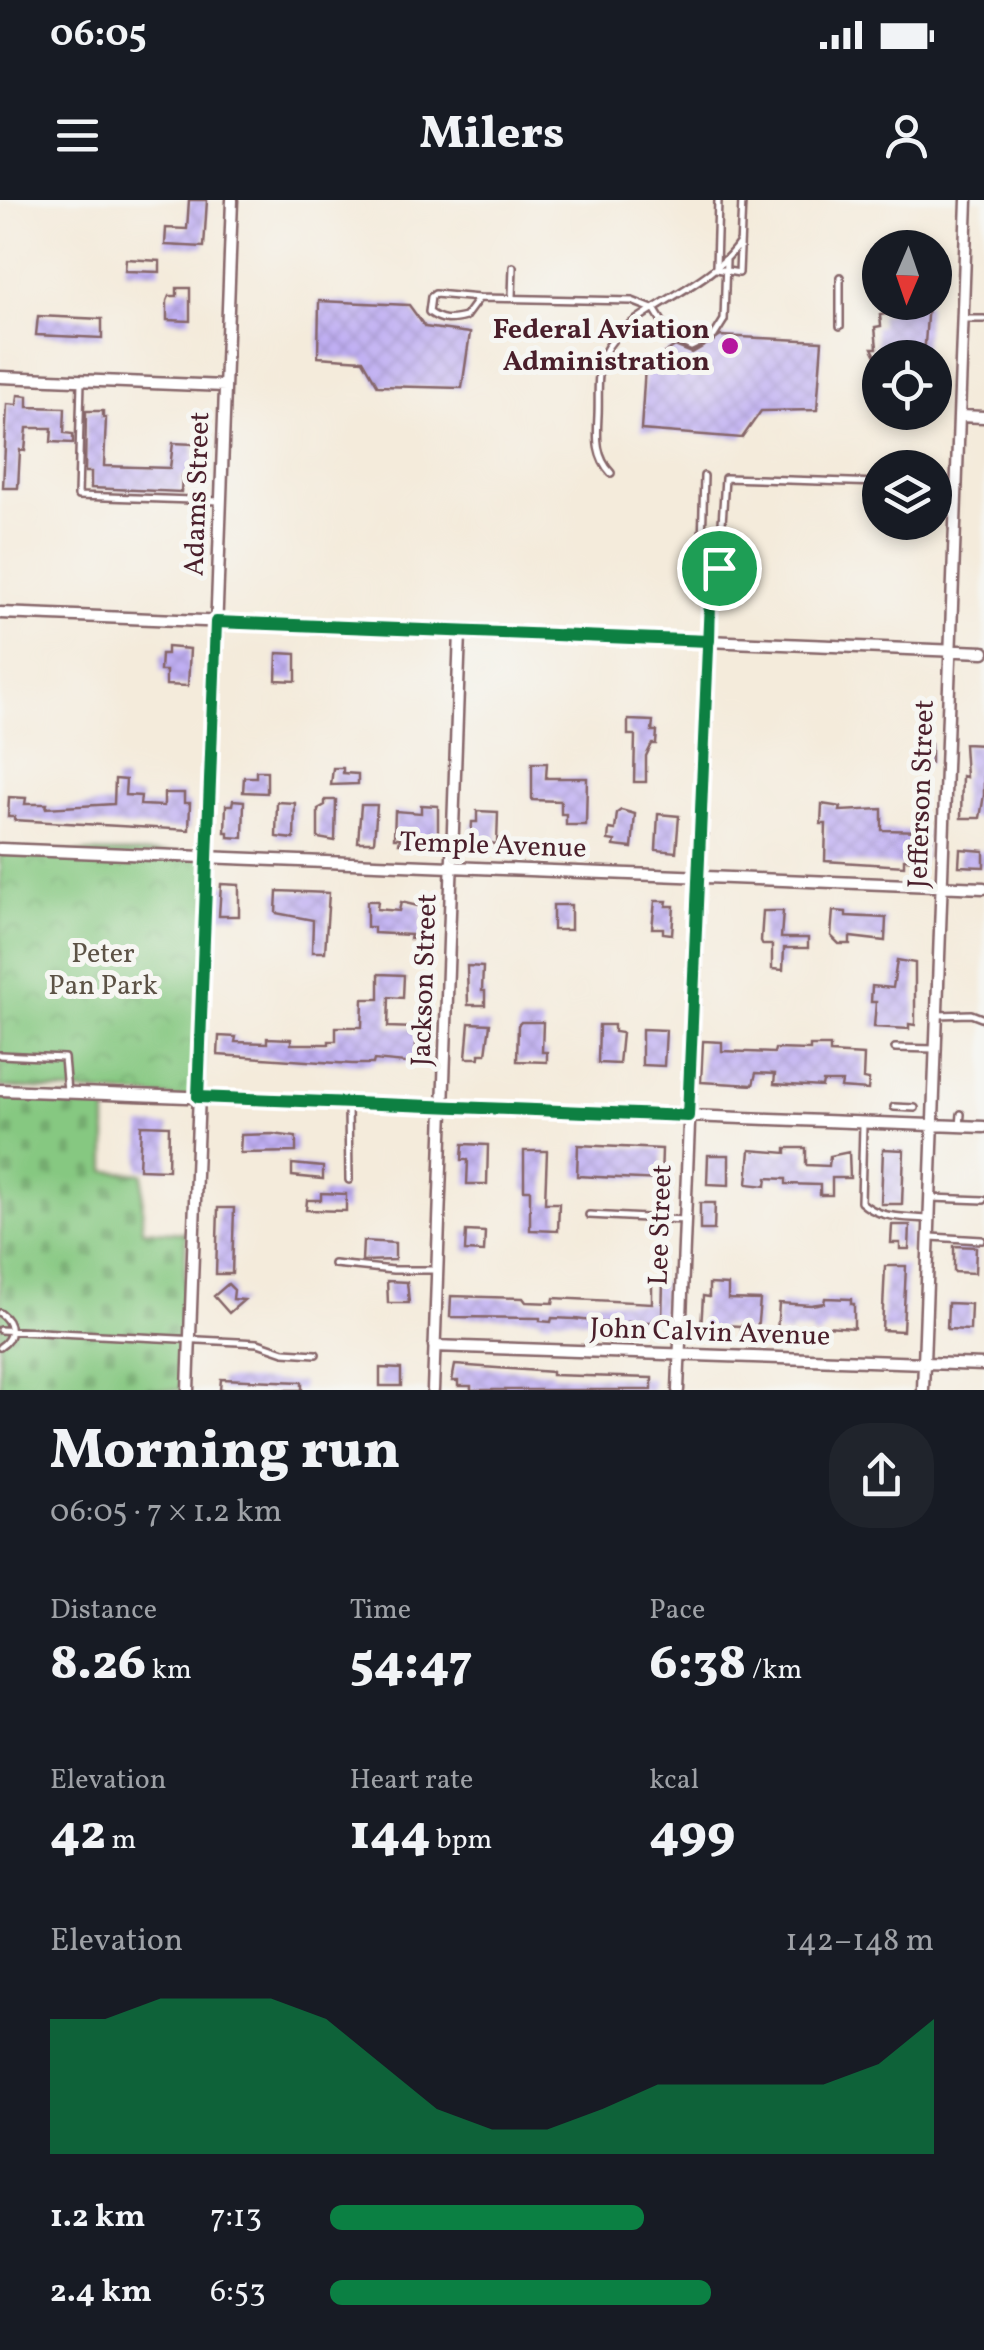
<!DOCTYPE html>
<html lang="en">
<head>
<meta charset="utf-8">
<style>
	:root { --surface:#171b24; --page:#20242c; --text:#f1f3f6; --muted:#9ea1a6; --accent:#0b8043 }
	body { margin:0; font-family:Vollkorn,serif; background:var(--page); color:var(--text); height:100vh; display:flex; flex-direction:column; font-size:38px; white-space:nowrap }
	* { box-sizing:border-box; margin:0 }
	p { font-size:32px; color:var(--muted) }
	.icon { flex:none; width:55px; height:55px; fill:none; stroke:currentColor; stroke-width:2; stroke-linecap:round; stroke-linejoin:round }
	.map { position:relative; height:1190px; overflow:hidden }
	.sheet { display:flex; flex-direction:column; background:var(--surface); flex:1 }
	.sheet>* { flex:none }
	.needle { width:65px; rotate:182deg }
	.buttons { position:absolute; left:862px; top:30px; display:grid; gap:20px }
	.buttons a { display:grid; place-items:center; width:90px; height:90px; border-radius:50%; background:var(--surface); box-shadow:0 5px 15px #0003; font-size:50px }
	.pin { position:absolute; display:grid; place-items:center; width:85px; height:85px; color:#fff; margin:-42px; border:5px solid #fff; border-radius:50%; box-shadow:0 2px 10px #0007 }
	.round { display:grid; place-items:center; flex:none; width:105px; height:105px; border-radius:40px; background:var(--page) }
	.head { display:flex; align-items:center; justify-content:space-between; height:170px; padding:0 50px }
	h1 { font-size:55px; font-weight:800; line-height:75px }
	.metrics { display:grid; grid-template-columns:repeat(3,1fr); gap:15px; height:170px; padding:10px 50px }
	.metrics div { display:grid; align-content:center }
	.metrics b { font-size:50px; font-weight:800 }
	.metrics small { font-size:28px; font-weight:400 }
	.metrics p { font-size:28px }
	.chart { height:280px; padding:20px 50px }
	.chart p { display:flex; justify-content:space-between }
	.chart svg { width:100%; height:180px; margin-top:10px; fill:var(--accent); opacity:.7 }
	ul { padding:0 50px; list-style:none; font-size:32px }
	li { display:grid; grid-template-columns:160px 120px 1fr; align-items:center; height:75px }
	li i { height:25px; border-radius:12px; background:var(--accent) }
	.status { display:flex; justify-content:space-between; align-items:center; height:70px; padding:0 50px; background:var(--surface); direction:ltr }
	.status svg { height:28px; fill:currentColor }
	header { display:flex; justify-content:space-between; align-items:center; height:130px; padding:0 50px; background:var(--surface); font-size:45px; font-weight:800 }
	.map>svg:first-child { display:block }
</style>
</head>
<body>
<div class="status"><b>06:05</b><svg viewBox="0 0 49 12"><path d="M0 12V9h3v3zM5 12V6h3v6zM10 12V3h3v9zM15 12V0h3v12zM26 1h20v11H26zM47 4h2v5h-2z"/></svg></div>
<header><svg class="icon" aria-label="menu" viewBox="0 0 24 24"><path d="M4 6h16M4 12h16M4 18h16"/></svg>Milers<svg class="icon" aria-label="person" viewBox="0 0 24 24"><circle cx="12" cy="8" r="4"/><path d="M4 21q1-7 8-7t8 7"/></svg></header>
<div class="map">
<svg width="984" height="1190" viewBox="0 0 984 1190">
	<defs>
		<pattern id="cemetery-stones" width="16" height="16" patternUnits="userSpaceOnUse" patternTransform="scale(2.5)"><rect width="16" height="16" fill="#86c881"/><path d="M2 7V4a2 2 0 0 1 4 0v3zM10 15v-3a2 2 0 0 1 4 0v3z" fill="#75ab70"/></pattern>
		<pattern id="park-crowns" width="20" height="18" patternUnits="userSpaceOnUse" patternTransform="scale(2.5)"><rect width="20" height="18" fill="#86c881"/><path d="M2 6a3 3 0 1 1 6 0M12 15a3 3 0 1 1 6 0" fill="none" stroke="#75ab70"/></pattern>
		<pattern id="building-cross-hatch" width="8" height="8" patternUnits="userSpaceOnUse" patternTransform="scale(2.5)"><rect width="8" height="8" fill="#c0aff3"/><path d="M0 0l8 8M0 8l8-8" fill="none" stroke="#a696d0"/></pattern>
	</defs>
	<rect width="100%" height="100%" fill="#f6f6f2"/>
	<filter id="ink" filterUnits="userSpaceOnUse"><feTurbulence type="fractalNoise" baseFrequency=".01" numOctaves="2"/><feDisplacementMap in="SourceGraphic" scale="20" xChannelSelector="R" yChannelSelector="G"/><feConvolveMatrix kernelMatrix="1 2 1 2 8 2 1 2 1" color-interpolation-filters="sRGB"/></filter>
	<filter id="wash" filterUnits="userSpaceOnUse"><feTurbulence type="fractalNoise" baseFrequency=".0048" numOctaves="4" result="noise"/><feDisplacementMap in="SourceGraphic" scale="40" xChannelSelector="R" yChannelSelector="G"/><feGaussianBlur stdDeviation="2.25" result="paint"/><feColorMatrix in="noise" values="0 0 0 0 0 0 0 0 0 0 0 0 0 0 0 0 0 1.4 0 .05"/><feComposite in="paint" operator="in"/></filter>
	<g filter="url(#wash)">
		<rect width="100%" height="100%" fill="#f4ebdb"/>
		<path fill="url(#cemetery-stones)" stroke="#687456" stroke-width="2.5" d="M 0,896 L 106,900 L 106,971 L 143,974 L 142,1030 L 186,1033 L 181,1190 L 0,1190 Z"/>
		<path fill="url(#park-crowns)" stroke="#687456" stroke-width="2.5" d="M 0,652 L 210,653 L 202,899 L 0,887 Z"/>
		<g id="blocks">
			<path fill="url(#building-cross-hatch)" d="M 189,0 L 207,0 L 204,47 L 165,45 L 166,28 L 187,29 Z
				M 126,59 L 160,61 L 160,72 L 125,71 Z
				M 177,88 L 190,88 L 190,121 L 167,120 L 167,101 L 169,96 L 177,96 Z
				M 319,101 L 409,105 L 425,127 L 470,133 L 462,188 L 378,186 L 363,160 L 318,157 Z
				M 887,102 L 928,102 L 924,158 L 877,158 L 872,148 L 877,148 L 875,127 L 881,126 L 880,115 L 887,114 Z
				M 38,116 L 102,119 L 102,138 L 36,135 Z
				M 721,136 L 822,141 L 817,210 L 761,211 L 742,238 L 641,230 L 645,166 L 675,146 L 692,153 Z
				M 18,195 L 28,196 L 28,207 L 65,208 L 64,233 L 73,234 L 73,243 L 51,242 L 52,228 L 27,228 L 25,251 L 20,250 L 18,288 L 3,288 L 7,204 L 17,205 Z
				M 86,211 L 103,211 L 103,218 L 106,218 L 104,266 L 170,268 L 173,243 L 194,244 L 192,276 L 182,276 L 181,292 L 91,288 L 91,272 L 85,272 Z
				M 167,447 L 190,449 L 188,486 L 166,485 L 166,471 L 160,471 L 161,454 L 167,454 Z
				M 277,453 L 296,454 L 296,481 L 276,480 Z
				M 628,520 L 653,521 L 652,531 L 657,531 L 656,544 L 652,544 L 646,556 L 646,582 L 634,582 L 635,535 L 628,535 Z
				M 914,544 L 931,544 L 931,563 L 914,563 Z
				M 964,544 L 984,545 L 984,595 L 980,618 L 961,618 L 962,576 L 966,577 Z
				M 532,563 L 547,563 L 546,578 L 587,578 L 586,625 L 566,625 L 566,614 L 561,614 L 561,601 L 532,600 Z
				M 333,568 L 343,568 L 343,573 L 358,574 L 358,584 L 331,585 Z
				M 256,571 L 267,571 L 267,593 L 243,592 L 244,577 L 256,577 Z
				M 115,579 L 126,580 L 125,595 L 141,596 L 140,605 L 164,606 L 164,593 L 184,593 L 184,603 L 190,603 L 189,630 L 14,620 L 15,617 L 8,617 L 9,597 L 26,598 L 25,604 L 47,604 L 46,608 L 114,604 Z
				M 233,600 L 244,601 L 243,638 L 228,637 L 228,632 L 225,632 L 226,605 L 232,605 Z
				M 325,600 L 336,600 L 335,641 L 318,638 L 318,609 L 325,605 Z
				M 277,602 L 295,603 L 294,639 L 276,637 Z
				M 822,604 L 841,607 L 840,611 L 882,609 L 882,630 L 926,631 L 924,660 L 904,659 L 904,666 L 825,661 L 826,624 L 821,624 Z
				M 361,605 L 377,605 L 374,642 L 358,642 Z
				M 421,605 L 438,606 L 438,644 L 399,643 L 400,638 L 394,638 L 395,611 L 421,613 Z
				M 621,610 L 635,614 L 632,648 L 614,646 L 615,641 L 608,640 L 609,629 L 615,630 L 617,613 Z
				M 477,611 L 498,612 L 497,644 L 490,643 L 490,648 L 478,648 L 479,642 L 471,642 L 472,622 L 477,622 Z
				M 658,614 L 679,616 L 676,652 L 656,650 Z
				M 960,649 L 984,651 L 984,667 L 959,666 Z
				M 221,684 L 239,685 L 239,716 L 219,716 Z
				M 277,691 L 329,693 L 325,752 L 312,752 L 313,720 L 276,713 Z
				M 367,701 L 378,701 L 377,709 L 399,711 L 401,702 L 422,707 L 421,739 L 410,739 L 411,735 L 374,733 L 374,727 L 367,727 Z
				M 655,701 L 667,701 L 666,706 L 674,706 L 672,734 L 663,733 L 663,728 L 652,728 Z
				M 553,705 L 571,705 L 571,730 L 553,730 Z
				M 763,711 L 783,711 L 781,738 L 808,738 L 808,748 L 784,748 L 783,770 L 772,769 L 772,745 L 763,745 L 761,741 Z
				M 833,711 L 846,712 L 846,716 L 886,718 L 885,741 L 850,737 L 850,744 L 839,744 L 831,736 Z
				M 897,760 L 915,763 L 915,825 L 909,824 L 909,829 L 874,827 L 876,802 L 871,802 L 872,786 L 893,788 Z
				M 467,766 L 483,767 L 482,791 L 485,791 L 485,805 L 468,805 Z
				M 379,774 L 404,775 L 403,798 L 389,797 L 388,827 L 416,828 L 416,864 L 374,860 L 373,864 L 352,864 L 218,855 L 219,836 L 236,837 L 235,842 L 267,843 L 267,838 L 291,839 L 291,844 L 329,844 L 329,841 L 336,841 L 336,827 L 362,827 L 363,799 L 379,799 Z
				M 521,822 L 543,822 L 542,852 L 547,852 L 547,862 L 517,861 L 518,825 Z
				M 469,823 L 490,824 L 486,854 L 479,854 L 479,858 L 466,858 Z
				M 599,825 L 614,825 L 614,832 L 622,833 L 619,864 L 598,863 Z
				M 642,829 L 666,830 L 664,866 L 642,865 Z
				M 703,841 L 722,842 L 722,851 L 774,853 L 775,849 L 810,850 L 810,846 L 830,846 L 830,853 L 864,855 L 863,879 L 869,880 L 868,890 L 841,888 L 842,882 L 823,882 L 822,887 L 774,884 L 775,874 L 756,873 L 753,885 L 701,882 Z
				M 141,925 L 169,926 L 168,970 L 139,969 Z
				M 273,934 L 296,937 L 296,952 L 240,953 L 241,935 Z
				M 463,944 L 488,945 L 487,984 L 467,984 L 468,960 L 462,960 Z
				M 578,945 L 662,949 L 661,980 L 577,976 Z
				M 786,948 L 806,948 L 806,965 L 829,966 L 830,956 L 849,952 L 850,978 L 832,978 L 832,995 L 820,995 L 820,985 L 786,984 L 786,979 L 767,978 L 766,986 L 747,984 L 750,950 L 786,953 Z
				M 883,949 L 904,950 L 902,1004 L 881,1004 Z
				M 524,951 L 547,951 L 545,1003 L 559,1003 L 558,1031 L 530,1030 L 530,990 L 524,990 Z
				M 708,955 L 729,955 L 729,985 L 707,984 Z
				M 292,964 L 323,967 L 323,979 L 292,976 Z
				M 321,993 L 346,994 L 346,1011 L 306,1010 L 307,1000 L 321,1000 Z
				M 700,1003 L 715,1003 L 714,1030 L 700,1030 Z
				M 218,1008 L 234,1008 L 232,1074 L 216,1074 Z
				M 892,1025 L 910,1025 L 909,1049 L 900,1049 L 900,1043 L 891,1043 Z
				M 466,1031 L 485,1032 L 484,1052 L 465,1051 Z
				M 363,1041 L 395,1043 L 395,1060 L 362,1061 Z
				M 954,1046 L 976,1047 L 975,1073 L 954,1072 Z
				M 885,1066 L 906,1066 L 903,1131 L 882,1130 Z
				M 387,1081 L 407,1082 L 409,1103 L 388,1103 Z
				M 652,1081 L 663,1082 L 662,1120 L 653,1120 L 653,1122 L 627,1122 L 627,1125 L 575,1119 L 552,1118 L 551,1122 L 540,1121 L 540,1118 L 450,1117 L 451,1096 L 523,1098 L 526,1102 L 553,1103 L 554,1098 L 652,1103 Z
				M 228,1084 L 234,1090 L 233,1099 L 244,1100 L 229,1113 L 214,1096 Z
				M 709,1084 L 728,1085 L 728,1099 L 760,1100 L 757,1131 L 741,1130 L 741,1126 L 722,1125 L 721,1130 L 701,1129 L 703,1096 L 709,1097 Z
				M 825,1098 L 851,1099 L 851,1104 L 854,1104 L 854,1128 L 826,1126 L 826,1132 L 821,1131 L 821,1136 L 811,1136 L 812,1131 L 791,1130 L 791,1134 L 777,1133 L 779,1103 L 811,1105 L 824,1103 Z
				M 948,1103 L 971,1104 L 970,1130 L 947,1129 Z
				M 455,1165 L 552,1172 L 552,1175 L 652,1178 L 652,1190 L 471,1190 L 471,1186 L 458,1186 L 458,1181 L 452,1181 Z
				M 380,1168 L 401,1169 L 401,1186 L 380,1186 Z
				M 221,1179 L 302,1182 L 302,1190 L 220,1190 Z"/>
		</g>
	</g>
	<g filter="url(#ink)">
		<use href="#blocks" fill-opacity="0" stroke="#866669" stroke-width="2.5"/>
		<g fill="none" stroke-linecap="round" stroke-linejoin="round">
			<g stroke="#866669" stroke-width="10">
				<path id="service" d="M 716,67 L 718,0
					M 716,69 L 739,73 L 742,0
					M 512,97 L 513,67
					M 479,98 L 435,94 L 431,97 L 429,112 C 441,121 450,121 465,117 L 479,98 L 632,101 L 655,110 L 672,138 L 691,147 L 714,136 L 724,120 L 726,60
					M 963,119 L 984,119
					M 840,126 L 840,77
					M 81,181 L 78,296 L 220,301
					M 611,273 C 595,256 597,237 598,215 C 599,195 596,173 604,154 C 621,113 710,89 740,42
					M 704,276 L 702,343 L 705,367 L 698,375 L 710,400 L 709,438
					M 702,343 L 722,344
					M 710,400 L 724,377 L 719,369 L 725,278 L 880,283
					M 938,815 L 971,814 L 984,819
					M 895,848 L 935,849
					M 0,855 L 64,858 L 67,891
					M 348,906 L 349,980
					M 894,907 L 915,908
					M 863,925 L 861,1002 C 879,1019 905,1017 929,1019
					M 960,926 L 961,914
					M 932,998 L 984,1000
					M 589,1015 L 684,1020
					M 931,1037 L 982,1040
					M 334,1064 L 393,1070 L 436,1070
					M 0,1113 C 14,1123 14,1138 0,1147
					M 0,1130 L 258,1143 L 284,1152 L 316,1154"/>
			</g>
			<g stroke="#866669" stroke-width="15">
				<path id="minor" d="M 0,177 L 225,186
					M 959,216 L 984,217
					M 0,413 L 984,452
					M 0,649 L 984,688
					M 0,890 L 984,927
					M 434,1146 L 984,1165
					M 188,1190 L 232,0
					M 433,1190 L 460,432
					M 678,1190 L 709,441
					M 923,1190 L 967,0"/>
			</g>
			<use href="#service" stroke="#fff" stroke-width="5"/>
			<use href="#minor" stroke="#fff" stroke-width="10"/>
		</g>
	</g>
	<g fill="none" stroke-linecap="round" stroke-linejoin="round" filter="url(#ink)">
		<g stroke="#fff" stroke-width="20">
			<path id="route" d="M 719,368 L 724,378 L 710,400 L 709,441 L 216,422 L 198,897 L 688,916 L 710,400 L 698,375 L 706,367 L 702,344 L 722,344 L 719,368"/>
		</g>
		<use href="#route" stroke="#0b8043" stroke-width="12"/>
	</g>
	<circle fill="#b5179e" stroke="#f6f6f2" stroke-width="4" cx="730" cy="146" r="10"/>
	<g text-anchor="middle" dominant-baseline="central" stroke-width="10" stroke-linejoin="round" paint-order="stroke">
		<g font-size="28" font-weight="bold" fill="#4a1f2b" stroke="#f6f6f2" text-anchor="end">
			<text x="710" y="130">Federal Aviation<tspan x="710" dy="32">Administration</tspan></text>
		</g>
		<g font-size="28" fill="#4a1f2b" stroke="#f6f6f2">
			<text transform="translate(198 294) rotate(-88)">Adams Street</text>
			<text transform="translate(922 594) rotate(-88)">Jefferson Street</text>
			<text transform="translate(493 646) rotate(2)">Temple Avenue</text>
			<text transform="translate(425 780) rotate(-88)">Jackson Street</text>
			<text transform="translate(661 1025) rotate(-88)">Lee Street</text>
			<text transform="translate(710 1133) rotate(2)">John Calvin Avenue</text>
		</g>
		<g font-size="28" fill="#5c5245" stroke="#f6f6f2">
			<text x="103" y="754">Peter<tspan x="103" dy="32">Pan Park</tspan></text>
		</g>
	</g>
</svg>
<div class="buttons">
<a><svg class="needle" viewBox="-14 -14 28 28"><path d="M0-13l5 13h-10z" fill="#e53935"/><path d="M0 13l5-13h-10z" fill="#9ea1a6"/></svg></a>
<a><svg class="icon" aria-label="locate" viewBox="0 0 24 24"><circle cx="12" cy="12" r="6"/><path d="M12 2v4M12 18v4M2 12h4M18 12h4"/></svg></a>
<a><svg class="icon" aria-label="layers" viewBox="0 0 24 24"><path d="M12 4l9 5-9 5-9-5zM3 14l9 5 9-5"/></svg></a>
</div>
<div class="pin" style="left:719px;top:368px;background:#1e9e55"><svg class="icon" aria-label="arrive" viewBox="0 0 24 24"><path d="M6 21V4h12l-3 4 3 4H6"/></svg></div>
</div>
<section class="sheet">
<div class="head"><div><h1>Morning run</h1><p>06:05 · 7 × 1.2 km</p></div><a class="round"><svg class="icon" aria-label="share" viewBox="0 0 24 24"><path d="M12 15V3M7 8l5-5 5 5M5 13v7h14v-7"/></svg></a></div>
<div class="metrics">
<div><p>Distance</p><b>8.26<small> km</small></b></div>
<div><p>Time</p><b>54:47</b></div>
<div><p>Pace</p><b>6:38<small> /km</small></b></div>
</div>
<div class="metrics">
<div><p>Elevation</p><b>42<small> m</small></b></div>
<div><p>Heart rate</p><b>144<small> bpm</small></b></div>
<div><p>kcal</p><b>499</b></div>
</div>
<div class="chart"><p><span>Elevation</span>142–148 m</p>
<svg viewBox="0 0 160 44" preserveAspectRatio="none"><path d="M0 44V11L10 11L20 6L30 6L40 6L50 11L60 22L70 33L80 38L90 38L100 33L110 27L120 27L130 27L140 27L150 22L160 11V44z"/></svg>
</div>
<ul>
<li><b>1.2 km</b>7:13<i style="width:52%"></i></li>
<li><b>2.4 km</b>6:53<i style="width:63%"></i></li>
</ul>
</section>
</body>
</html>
